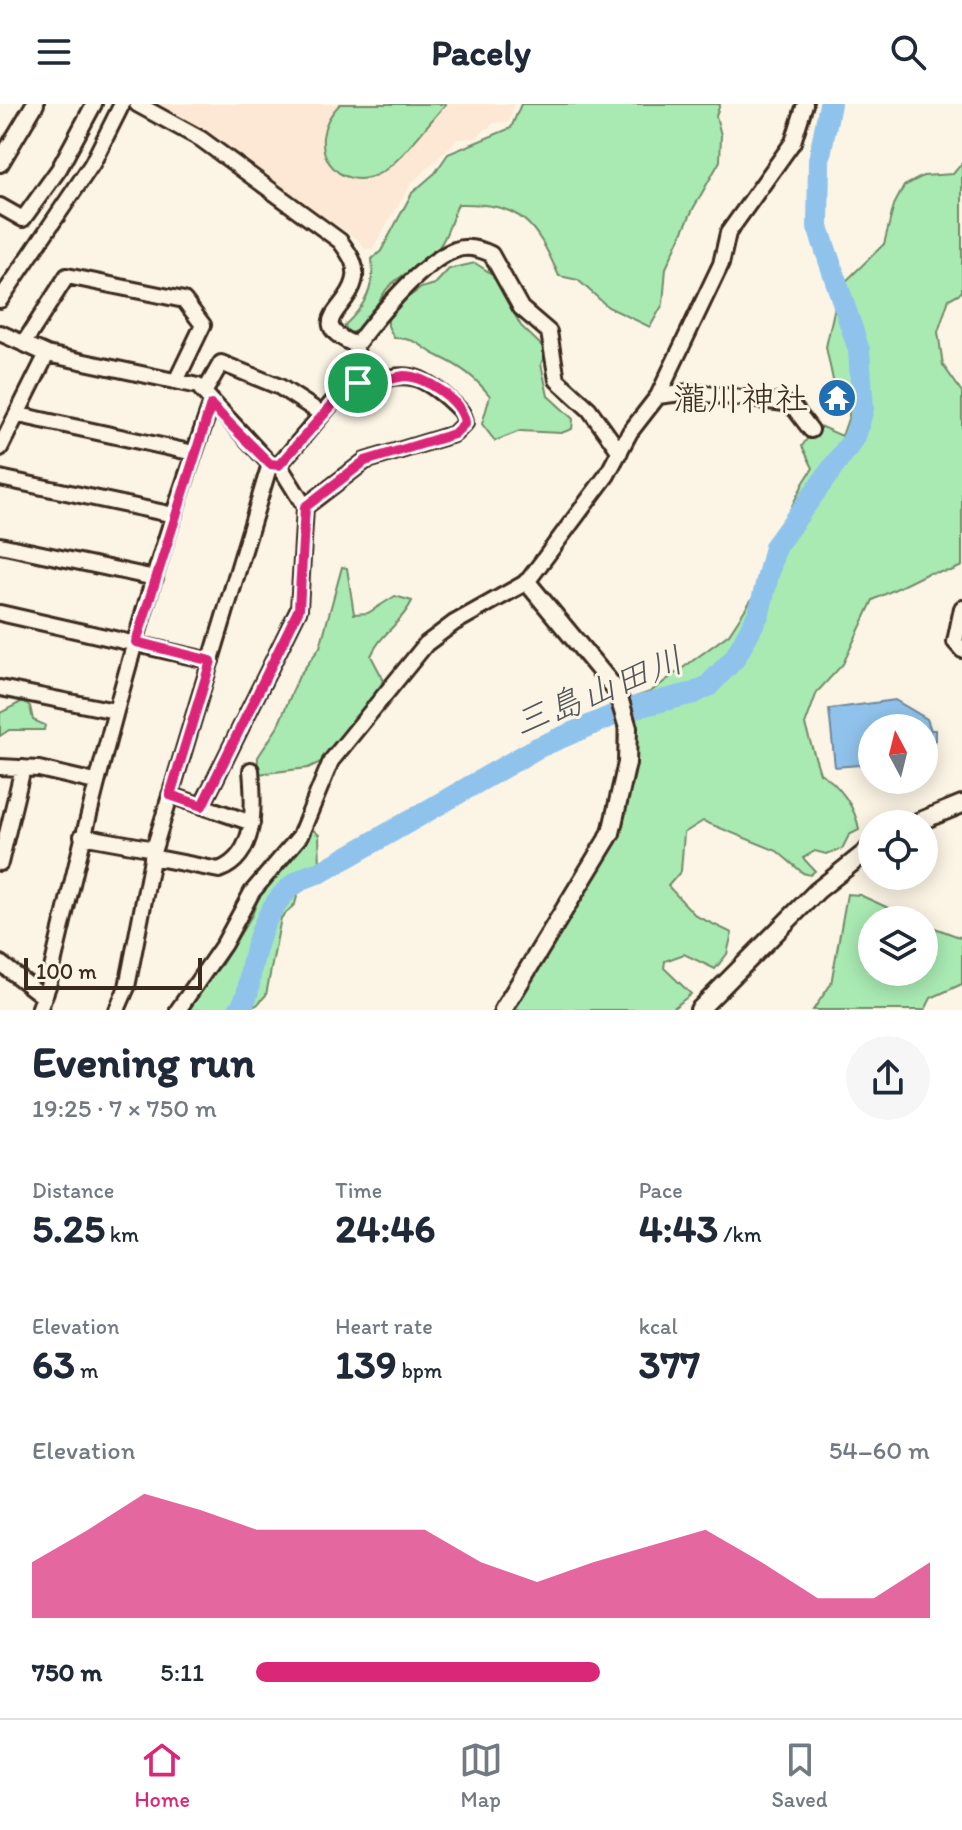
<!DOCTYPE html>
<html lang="en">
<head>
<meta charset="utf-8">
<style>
	:root { --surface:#fff; --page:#f6f6f7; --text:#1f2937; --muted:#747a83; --line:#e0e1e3; --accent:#db2777 }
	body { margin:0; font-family:Itim,"Klee One",sans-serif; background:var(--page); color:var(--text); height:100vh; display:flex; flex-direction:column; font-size:30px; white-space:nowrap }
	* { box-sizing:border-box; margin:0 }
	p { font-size:26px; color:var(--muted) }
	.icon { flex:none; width:44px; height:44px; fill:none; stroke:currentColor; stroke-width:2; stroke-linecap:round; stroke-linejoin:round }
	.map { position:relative; height:906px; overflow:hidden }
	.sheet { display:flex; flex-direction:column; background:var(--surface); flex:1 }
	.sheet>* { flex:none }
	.needle { width:52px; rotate:353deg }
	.controls { position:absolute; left:858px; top:610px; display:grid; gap:16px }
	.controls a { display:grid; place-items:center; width:80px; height:80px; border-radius:50%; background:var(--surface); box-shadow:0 4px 20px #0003; font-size:40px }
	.scale { position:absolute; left:24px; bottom:20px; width:178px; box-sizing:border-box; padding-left:8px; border:4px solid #3b2a1e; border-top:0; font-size:22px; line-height:28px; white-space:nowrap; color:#3b2a1e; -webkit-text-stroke:6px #fcf5e5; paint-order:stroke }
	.pin { position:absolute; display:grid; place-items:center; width:68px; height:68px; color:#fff; margin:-34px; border:4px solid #fff; border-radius:50%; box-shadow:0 2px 8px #0007 }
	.round { display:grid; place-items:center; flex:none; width:84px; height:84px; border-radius:42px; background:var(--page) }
	.overview { display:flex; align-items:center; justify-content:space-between; height:136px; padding:0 32px }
	h1 { font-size:44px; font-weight:700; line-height:60px }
	.metrics { display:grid; grid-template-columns:repeat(3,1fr); gap:12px; height:136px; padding:8px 32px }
	.metrics div { display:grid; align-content:center }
	.metrics b { font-size:40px; font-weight:700 }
	.metrics small { font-size:22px; font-weight:400 }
	.metrics p { font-size:22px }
	.chart { height:224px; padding:16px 32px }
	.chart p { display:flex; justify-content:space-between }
	.chart svg { width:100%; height:144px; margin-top:8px; fill:var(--accent); opacity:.7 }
	ul { padding:0 32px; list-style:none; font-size:26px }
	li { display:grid; grid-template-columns:128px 96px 1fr; align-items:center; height:60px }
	li i { height:20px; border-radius:10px; background:var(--accent) }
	header { display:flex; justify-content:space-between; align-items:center; height:104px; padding:0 32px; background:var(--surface); font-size:36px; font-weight:700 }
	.dock { display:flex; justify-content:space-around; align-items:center; height:112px; border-top:2px solid var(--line); background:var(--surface); font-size:22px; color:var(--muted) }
	.dock a { display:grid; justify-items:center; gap:4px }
	.dock .on { color:var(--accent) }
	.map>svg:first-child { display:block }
</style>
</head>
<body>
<header><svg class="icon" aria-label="menu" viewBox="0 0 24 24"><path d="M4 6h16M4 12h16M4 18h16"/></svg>Pacely<svg class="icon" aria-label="search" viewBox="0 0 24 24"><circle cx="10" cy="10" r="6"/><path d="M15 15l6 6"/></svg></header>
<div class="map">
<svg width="962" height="906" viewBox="0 0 962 906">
	<rect width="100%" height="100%" fill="#fcf5e5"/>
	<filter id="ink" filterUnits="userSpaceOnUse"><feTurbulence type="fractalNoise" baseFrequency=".0125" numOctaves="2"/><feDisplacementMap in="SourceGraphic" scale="16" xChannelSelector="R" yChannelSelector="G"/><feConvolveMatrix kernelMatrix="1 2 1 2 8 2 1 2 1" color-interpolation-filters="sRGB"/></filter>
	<g filter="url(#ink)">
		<path fill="#fce8d4" d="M 146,0 L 513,0 L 514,2 L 509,18 L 494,19 L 476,34 L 458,35 L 411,80 L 372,145 L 366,145 L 357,135 L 214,37 Z"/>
		<path fill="#a9eab3" stroke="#728a68" stroke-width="2" d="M 340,0 L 446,0 C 428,19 403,55 382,68 C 339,94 299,41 340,0 Z
			M 521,0 L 720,0 L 716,12 L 721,31 L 720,57 L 693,105 L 666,164 L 663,200 L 650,223 L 608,203 L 578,176 L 559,172 C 535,118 522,99 458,100 C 451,116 446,138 433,150 C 419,164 394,173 384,189 C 372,206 371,223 348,230 L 345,221 C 365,202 375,183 372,155 L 381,147 L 412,89 L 435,69 L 448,50 L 511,24 Z
			M 962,59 L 962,188 L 949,195 L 938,228 L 943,261 L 962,288 L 962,462 L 951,467 L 928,469 L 873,496 L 843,560 L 817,588 L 805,621 L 820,669 C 839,680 856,704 859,726 L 849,731 L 842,745 L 826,750 L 815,747 L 803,754 L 815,767 L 810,771 L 803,769 L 777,747 L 703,717 L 684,729 L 681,767 L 668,782 L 696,812 L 732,829 L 727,850 L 715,865 L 684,850 L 665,857 L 664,864 L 691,890 L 671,906 L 511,906 L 511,875 L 599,740 L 619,684 L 617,619 L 631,611 L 635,593 L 650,588 L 729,530 L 757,487 L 761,463 L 804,378 L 813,364 L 802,342 L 817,321 L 842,332 L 849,312 L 850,292 L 844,284 L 834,281 L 826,243 L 839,184 L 884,140 L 894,101 L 904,82 L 923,72 L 953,70 Z
			M 475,159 L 492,170 L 521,222 L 543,243 L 545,252 L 541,260 L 548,292 L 573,315 L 572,325 L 561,329 L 520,327 L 495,337 L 482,320 L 490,292 C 475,273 461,263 440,253 C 419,244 423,235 394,234 L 388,222 L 388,208 L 421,184 L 435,180 L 449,165 Z
			M 342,463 L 347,464 L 354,510 L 368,509 L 395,492 L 412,497 C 402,519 380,530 371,552 L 383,575 L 377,601 L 325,656 L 308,664 L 257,670 L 258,653 L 277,624 L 299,572 L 320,543 Z
			M 23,597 L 30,602 L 33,616 L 45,621 L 44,626 L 9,626 L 0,632 L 0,609 Z
			M 312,725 L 319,731 L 320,763 L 314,776 L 298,789 L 295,800 L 281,814 L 266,891 L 257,901 L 244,906 L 184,906 L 222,860 L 252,811 L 263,782 L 289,757 Z
			M 847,790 L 860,791 L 915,816 L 872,816 L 872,868 L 924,868 L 924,820 L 962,834 L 962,880 L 931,894 L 925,906 L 813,906 L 831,880 Z"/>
		<path fill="#90c3ec" stroke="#6e869a" stroke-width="2" d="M 895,596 L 927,615 L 931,626 L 935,626 L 935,637 L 924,642 L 924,624 L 872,624 L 872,660 L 835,663 L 829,605 Z"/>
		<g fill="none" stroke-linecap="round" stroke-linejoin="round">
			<path stroke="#90c3ec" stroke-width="22" d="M 239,906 C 250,891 248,882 251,865 C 260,822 276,779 321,768 L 537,644 L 628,605 L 694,589 L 708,582 L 735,554 L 759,509 L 775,443 L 855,333 L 863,305 L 859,246 L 818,123 L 819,56 L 830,0"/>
			<g stroke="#3b2a1e" stroke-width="20">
				<path id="minor" d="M 137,0 L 201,35 L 340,137 C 349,149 359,162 354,178 C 347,206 304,219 356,241 C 376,214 423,157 455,146 C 467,141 480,145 491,150 L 521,204 L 549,228 L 557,276 L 589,305 L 620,348
					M 0,102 L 23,115 L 59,65 L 94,0
					M 0,196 L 92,60 L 122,0
					M 0,229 L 47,250 L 198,282 L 270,360 L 279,361 L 305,403 L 365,357 L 454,330 L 465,319 C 464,307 455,302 447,294 C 410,262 402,273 358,279
					M 24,239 L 67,172 L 184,196 L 203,221 L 177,275
					M 205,287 L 221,259 L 280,283 L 322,310
					M 658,292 L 689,288 L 785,299 L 795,305 L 811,326
					M 19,311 L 194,349
					M 0,344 L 47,250
					M 279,361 L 342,287 L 358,279 L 356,241
					M 0,374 L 174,411
					M 0,441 L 155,474
					M 962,504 L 955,538 L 962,546
					M 0,509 L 211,557
					M 0,584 L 115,607
					M 0,663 L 39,665 L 95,678
					M 170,691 L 252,719
					M 202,702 L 299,505 L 305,403
					M 82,732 L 154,745
					M 152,753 L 219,766 C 258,751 254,700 251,666
					M 0,759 L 23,664
					M 0,859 L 44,893
					M 39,906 L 48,882 C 93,686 143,490 211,301
					M 117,906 L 127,883 L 154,745 L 270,360
					M 178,906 L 224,840 L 252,788 L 300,732 L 331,657 L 426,540 L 454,519 L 527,478 L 607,371 L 630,328 L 658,292 L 721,160 L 728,129 L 793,38 L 805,0"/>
			</g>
			<g stroke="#3b2a1e" stroke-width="22">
				<path id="tertiary" d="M 0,59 L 35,0
					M 913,720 L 962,700
					M 503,906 L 611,729 L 627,659 L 628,624 L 617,587 L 527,478
					M 699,906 L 817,787 L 872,743"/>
			</g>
			<use href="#minor" stroke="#fcf5e5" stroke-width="14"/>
			<use href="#tertiary" stroke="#fcf5e5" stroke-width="16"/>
		</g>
	</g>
	<g fill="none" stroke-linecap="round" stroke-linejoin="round" filter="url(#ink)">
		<g stroke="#fff" stroke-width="16">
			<path id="route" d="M 404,272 C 425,272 462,296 465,319 L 454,330 L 365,357 L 305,403 L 299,505 L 202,702 L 170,691 L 211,557 L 136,538 L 211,301 L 270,360 L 279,361 L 348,283 Z"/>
		</g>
		<use href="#route" stroke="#db2777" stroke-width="10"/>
	</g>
	<defs>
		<g id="temple-disc" transform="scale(2)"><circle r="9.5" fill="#1f6fb2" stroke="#fcf5e5"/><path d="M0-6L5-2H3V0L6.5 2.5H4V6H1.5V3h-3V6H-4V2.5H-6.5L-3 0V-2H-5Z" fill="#fff"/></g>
	</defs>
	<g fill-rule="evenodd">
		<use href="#temple-disc" x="837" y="294"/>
	</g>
	<g text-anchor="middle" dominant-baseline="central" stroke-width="6" stroke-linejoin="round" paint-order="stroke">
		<g font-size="34" fill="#3b2a1e" stroke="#fcf5e5" text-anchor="end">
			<text x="809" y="294">瀧川神社</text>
		</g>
		<g font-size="36" font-style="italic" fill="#54585c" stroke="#fcf5e5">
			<text transform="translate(598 587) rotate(-22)">三島山田川</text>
		</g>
	</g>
</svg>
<div class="controls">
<a><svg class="needle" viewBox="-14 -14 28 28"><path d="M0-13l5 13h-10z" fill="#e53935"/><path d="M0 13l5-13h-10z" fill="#747a83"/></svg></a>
<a><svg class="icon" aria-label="locate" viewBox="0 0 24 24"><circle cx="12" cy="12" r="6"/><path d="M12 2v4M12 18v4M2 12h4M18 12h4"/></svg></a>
<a><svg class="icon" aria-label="layers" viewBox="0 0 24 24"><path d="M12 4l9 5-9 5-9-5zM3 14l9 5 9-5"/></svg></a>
</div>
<div class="scale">100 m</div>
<div class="pin" style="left:358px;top:279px;background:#1e9e55"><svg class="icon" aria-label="arrive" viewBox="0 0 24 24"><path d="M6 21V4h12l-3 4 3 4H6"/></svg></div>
</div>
<section class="sheet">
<div class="overview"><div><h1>Evening run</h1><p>19:25 · 7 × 750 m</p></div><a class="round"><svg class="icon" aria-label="share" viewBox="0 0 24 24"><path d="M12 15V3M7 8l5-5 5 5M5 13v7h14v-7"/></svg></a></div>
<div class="metrics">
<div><p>Distance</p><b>5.25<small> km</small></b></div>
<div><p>Time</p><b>24:46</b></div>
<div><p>Pace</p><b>4:43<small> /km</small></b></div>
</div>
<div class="metrics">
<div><p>Elevation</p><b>63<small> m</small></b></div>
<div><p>Heart rate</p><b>139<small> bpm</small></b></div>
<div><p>kcal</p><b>377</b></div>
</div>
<div class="chart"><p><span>Elevation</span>54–60 m</p>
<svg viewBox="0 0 160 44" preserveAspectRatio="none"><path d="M0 44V27L10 17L20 6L30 11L40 17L50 17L60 17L70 17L80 27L90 33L100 27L110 22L120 17L130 27L140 38L150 38L160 27V44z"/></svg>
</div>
<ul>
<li><b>750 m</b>5:11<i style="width:51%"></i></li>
</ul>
</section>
<nav class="dock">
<a class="on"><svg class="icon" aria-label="home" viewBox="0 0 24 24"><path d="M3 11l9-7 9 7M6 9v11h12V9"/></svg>Home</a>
<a><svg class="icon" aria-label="map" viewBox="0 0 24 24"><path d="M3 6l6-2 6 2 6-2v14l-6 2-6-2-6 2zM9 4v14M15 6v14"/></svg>Map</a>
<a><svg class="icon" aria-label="saved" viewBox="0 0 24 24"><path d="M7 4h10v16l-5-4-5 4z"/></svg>Saved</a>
</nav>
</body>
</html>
